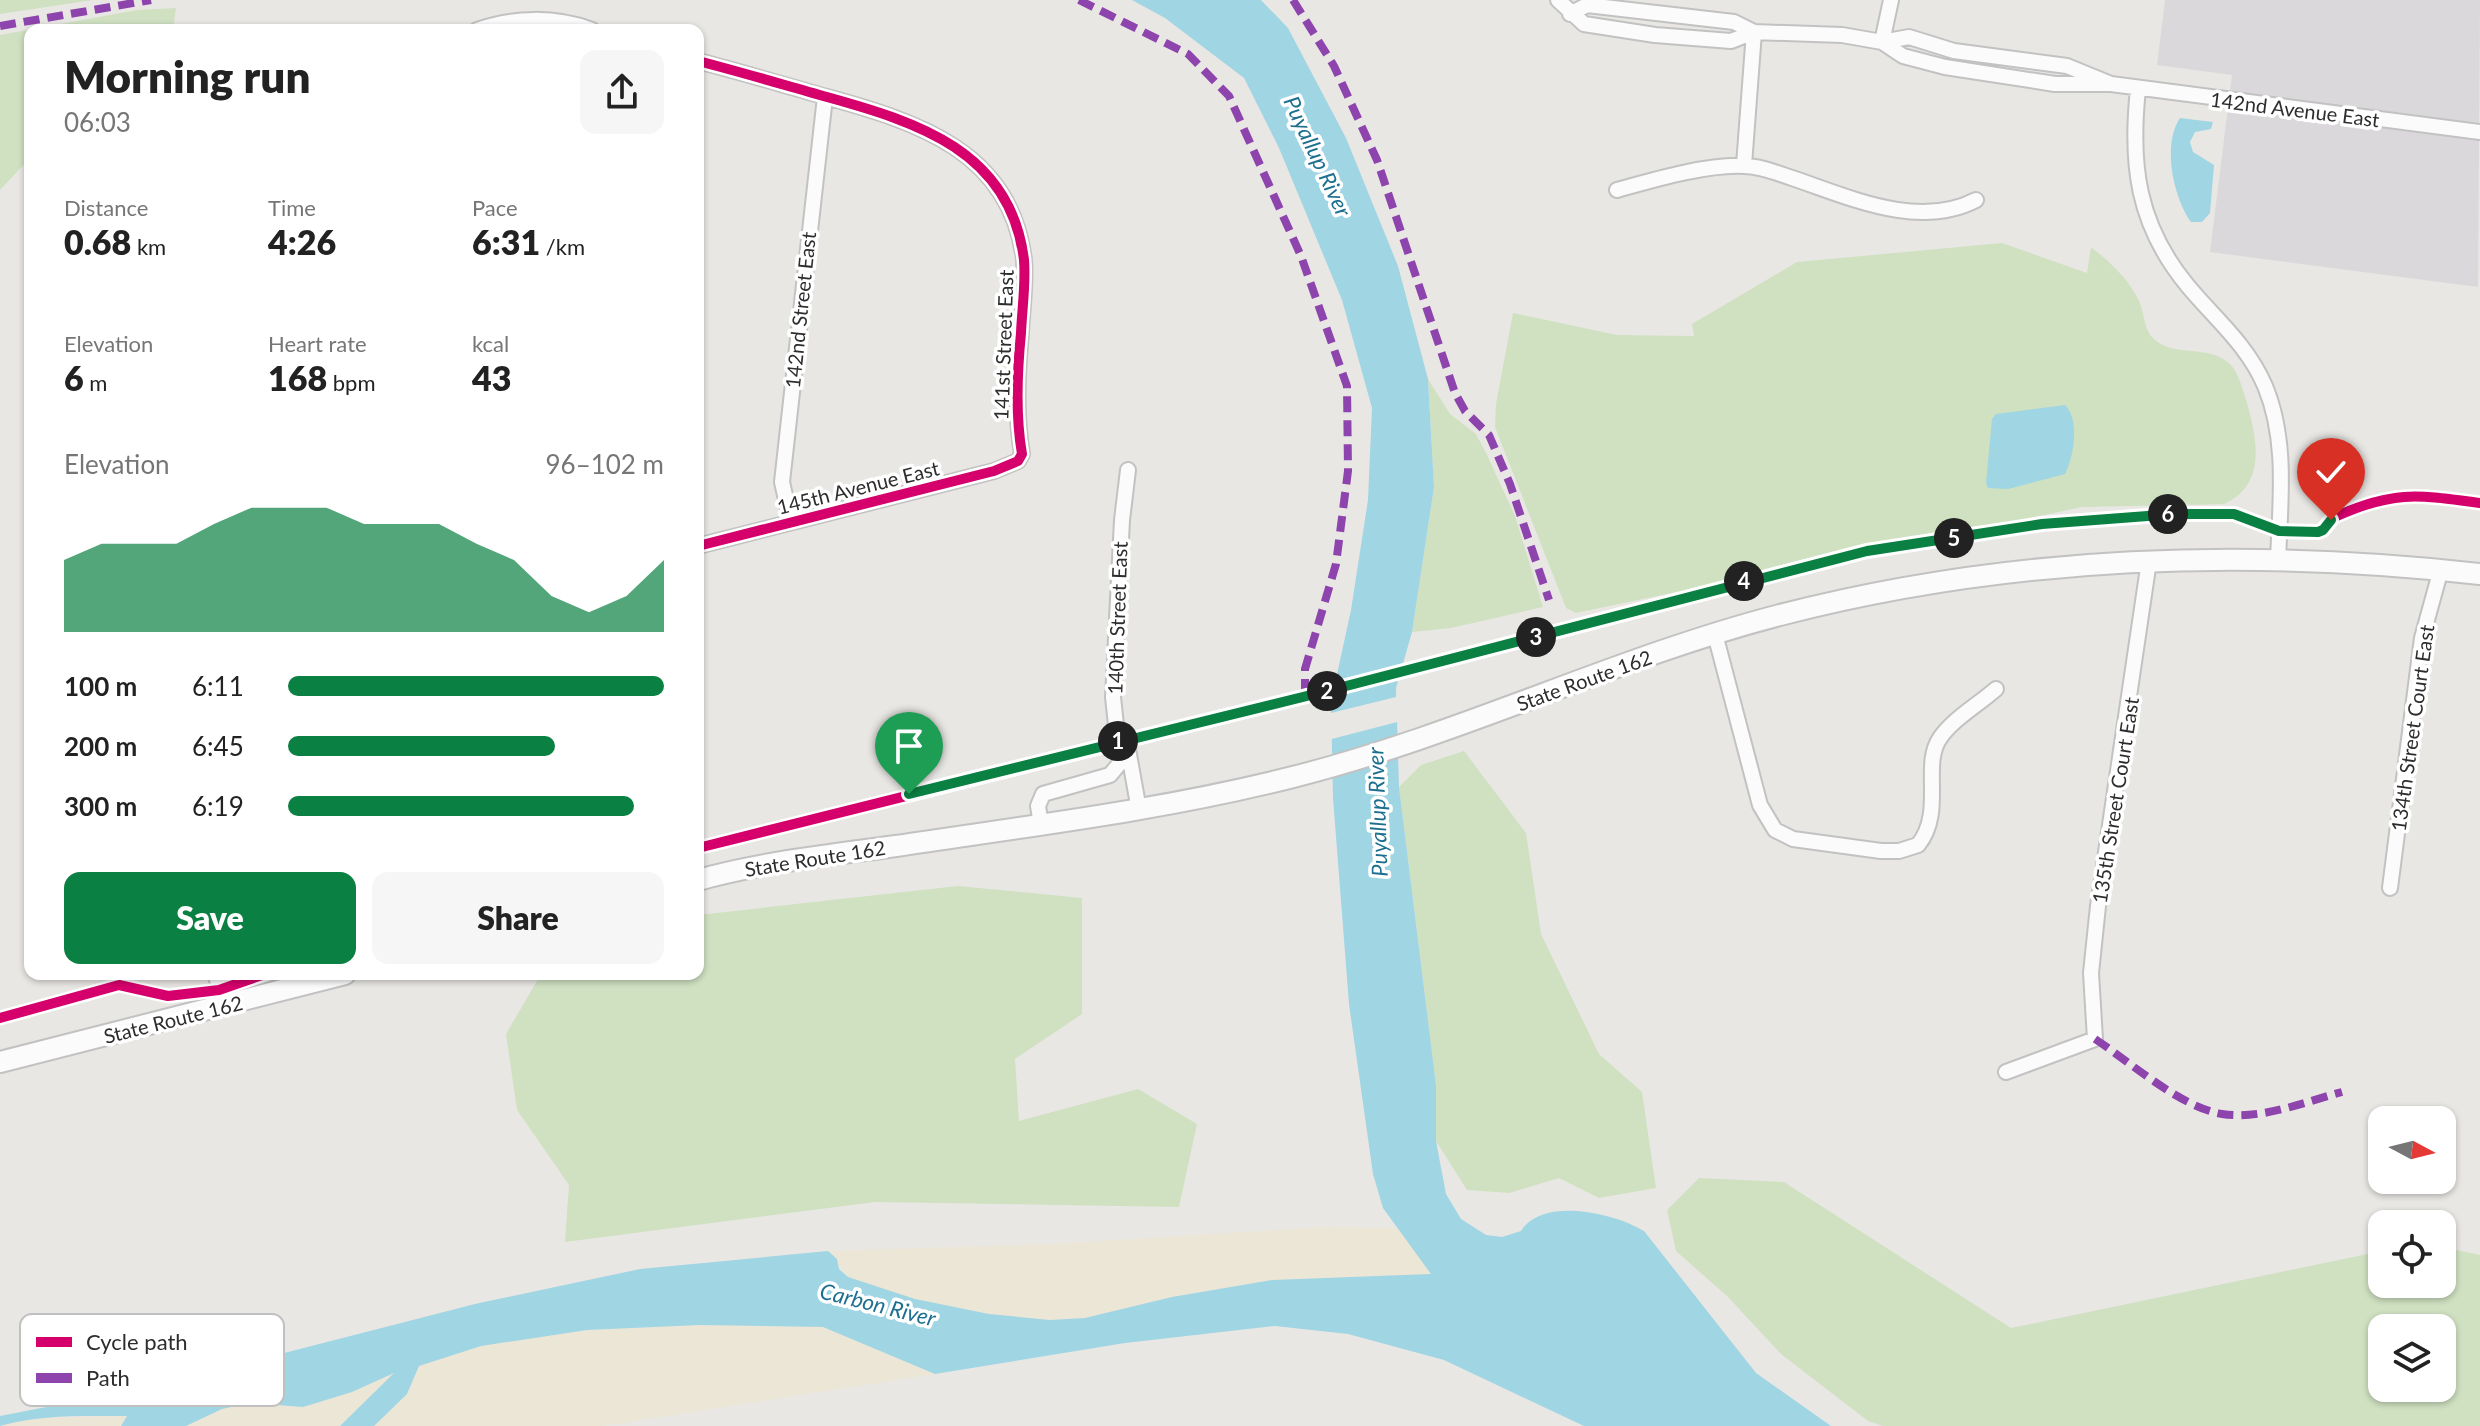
<!DOCTYPE html>
<html lang="en">
<head>
<meta charset="utf-8">
<style>
	:root { --surface:#fff; --page:#f6f6f6; --text:#222; --muted:#767676; --accent:#0b8043 }
	body { margin:0; font-family:Lato,sans-serif; background:var(--page); color:var(--text); height:100vh; display:flex; flex-direction:column; font-size:30px; white-space:nowrap }
	* { box-sizing:border-box; margin:0 }
	p { font-size:26px; color:var(--muted) }
	.icon { flex:none; width:44px; height:44px; fill:none; stroke:currentColor; stroke-width:2; stroke-linecap:round; stroke-linejoin:round }
	.map { position:relative; flex:1; overflow:hidden }
	.panel { position:absolute; left:24px; top:24px; width:680px; height:956px; display:flex; flex-direction:column; background:var(--surface); border-radius:16px; box-shadow:0 2px 6px #0004 }
	.panel>* { flex:none }
	.needle { width:52px; rotate:97deg }
	.buttons { position:absolute; left:2368px; top:1106px; display:grid; gap:16px }
	.buttons a { display:grid; place-items:center; width:88px; height:88px; border-radius:16px; background:var(--surface); box-shadow:0 2px 6px #0004; font-size:40px }
	.pin { position:absolute; display:grid; place-items:center; width:68px; height:68px; color:#fff; margin:-82px -34px; border-radius:50% 50% 50% 0; rotate:-45deg; box-shadow:0 0 8px #0007 }
	.pin .icon { rotate:45deg }
	.km { position:absolute; width:40px; height:40px; margin:-20px; border-radius:50%; background:#222; color:#fff; font-size:22px; line-height:40px; text-align:center }
	.round { display:grid; place-items:center; flex:none; width:84px; height:84px; border-radius:16px; background:var(--page) }
	.overview { display:flex; align-items:center; justify-content:space-between; height:136px; padding:0 40px }
	h1 { font-size:44px; font-weight:800; line-height:60px }
	.stats { display:grid; grid-template-columns:repeat(3,1fr); gap:12px; height:136px; padding:8px 40px }
	.stats div { display:grid; align-content:center }
	.stats b { font-size:34px; font-weight:800 }
	.stats small { font-size:22px; font-weight:400 }
	.stats p { font-size:22px }
	.chart { height:224px; padding:16px 40px }
	.chart p { display:flex; justify-content:space-between }
	.chart svg { width:100%; height:144px; margin-top:8px; fill:var(--accent); opacity:.7 }
	.primary-button { display:flex; gap:16px; margin-top:auto; padding:16px 40px }
	.primary-button a { flex:1; height:92px; border-radius:16px; background:var(--accent); color:#fff; font-size:32px; font-weight:800; line-height:92px; text-align:center }
	.primary-button a+a { background:var(--page); color:var(--text) }
	ul { padding:0 40px; list-style:none; font-size:26px }
	li { display:grid; grid-template-columns:128px 96px 1fr; align-items:center; height:60px }
	li i { height:20px; border-radius:10px; background:var(--accent) }
	.map>svg:first-child { display:block }
</style>
</head>
<body>
<div class="map">
<svg width="2480" height="1426" viewBox="0 0 2480 1426">
	<rect width="100%" height="100%" fill="#e9e7e4"/>
	<path fill="#dad8da" d="M 2165,0 L 2480,0 L 2478,287 L 2210,252 L 2232,75 L 2157,65 Z"/>
	<path fill="#cfe1c1" fill-rule="evenodd" d="M 0,0 L 93,0 L 0,14 Z
		M 176,8 L 173,30 L 30,30 L 30,158 L 0,190 L 0,35 L 137,10 Z
		M 2002,243 L 2087,273 L 2091,247 C 2111,263 2128,278 2139,301 C 2144,312 2144,327 2151,336 C 2170,359 2208,343 2230,364 C 2239,373 2243,391 2247,403 C 2257,439 2267,485 2224,504 L 2082,507 L 1576,613 L 1566,608 L 1495,427 L 1496,404 L 1513,313 L 1617,335 L 1694,336 L 1692,324 L 1797,262 Z
		M 1428,379 L 1450,414 L 1476,434 L 1487,455 L 1515,516 L 1543,607 L 1451,628 L 1412,632 L 1434,487 Z
		M 1464,751 L 1526,833 L 1541,934 L 1599,1054 L 1642,1092 L 1656,1188 L 1599,1198 L 1559,1178 L 1509,1193 L 1467,1190 L 1436,1141 L 1436,1085 L 1399,787 L 1421,765 Z
		M 958,886 L 1082,898 L 1082,1014 L 1015,1059 L 1019,1121 L 1138,1089 L 1197,1124 L 1179,1207 L 875,1202 L 565,1242 L 569,1185 L 517,1110 L 506,1034 L 541,974 L 698,974 L 698,915 Z
		M 1699,1178 L 1784,1182 L 2011,1328 L 2382,1251 L 2382,1284 L 2442,1284 L 2442,1247 L 2480,1255 L 2480,1426 L 1883,1426 L 1868,1421 L 1781,1354 L 1728,1297 L 1676,1251 L 1667,1210 ZM 2382,1328 L 2442,1328 L 2442,1388 L 2382,1388 Z"/>
	<path fill="#ebe6d5" d="M 1325,1227 L 1398,1228 L 1432,1274 L 1272,1280 L 1172,1297 L 1085,1318 L 1050,1320 L 989,1314 L 915,1299 L 848,1277 L 828,1251 L 1051,1244 Z
		M 699,1325 L 823,1327 L 935,1374 L 603,1426 L 374,1426 L 407,1394 L 418,1366 C 505,1329 606,1329 699,1325 Z
		M 397,1372 L 340,1426 L 186,1426 L 222,1409 L 251,1403 L 303,1407 L 352,1392 Z
		M 128,1416 L 121,1426 L 2,1426 L 29,1418 Z"/>
	<path fill="#a0d5e3" d="M 1132,0 L 1261,0 L 1288,28 L 1346,138 L 1398,266 L 1428,379 L 1434,487 L 1412,632 L 1396,688 L 1399,787 L 1436,1085 L 1436,1141 L 1446,1194 L 1461,1219 L 1486,1235 L 1502,1237 L 1521,1231 C 1542,1196 1615,1213 1644,1231 L 1756,1373 L 1831,1426 L 1584,1426 L 1444,1360 L 1348,1334 L 1275,1326 L 1125,1343 L 935,1374 L 823,1327 L 699,1325 L 587,1330 L 481,1346 L 419,1366 L 407,1394 L 374,1426 L 340,1426 L 394,1373 L 352,1392 L 303,1407 L 251,1403 L 222,1409 L 186,1426 L 121,1426 L 127,1416 C 84,1416 41,1414 0,1426 L 0,1416 L 155,1386 L 475,1304 L 640,1269 L 828,1251 L 837,1259 L 839,1269 L 848,1277 L 915,1299 L 989,1314 L 1050,1320 L 1085,1318 L 1172,1297 L 1272,1280 L 1431,1274 L 1383,1208 L 1373,1174 L 1349,1004 L 1333,798 L 1331,702 L 1351,610 L 1368,500 L 1372,408 L 1342,300 L 1279,148 L 1244,78 L 1165,18 Z
		M 2180,118 L 2213,122 L 2211,129 L 2195,132 L 2190,142 L 2193,152 L 2214,165 L 2210,213 L 2202,222 L 2191,222 C 2173,196 2162,145 2180,118 Z
		M 2065,405 C 2080,419 2074,457 2065,474 L 2008,489 L 1988,488 L 1986,483 L 1992,419 L 1996,414 Z"/>
	<path fill="#e9e7e4" d="M 1400,696 L 1401,721 L 1328,740 L 1327,714 Z"/>
	<g fill="none" stroke-linecap="round" stroke-linejoin="round">
		<g stroke="#c2c2c2" stroke-width="18">
			<path id="minor" d="M 1558,0 L 1584,24 L 1655,35 L 1731,41 L 1754,32 L 1842,35 L 1882,42 L 1891,0
				M 1570,14 L 1587,5 L 1734,22 L 1754,32
				M 477,30 C 514,17 555,16 592,30
				M 698,61 C 741,72 784,85 827,97 C 917,122 1011,151 1024,260 C 1026,283 1022,309 1021,333 C 1017,373 1015,414 1022,454 L 1018,461 L 994,471 L 698,546
				M 2111,84 L 2067,66 L 1954,51 L 1909,37 L 1882,42 L 1903,56 L 1945,67 L 2055,84 L 2111,84 L 2480,132
				M 2138,89 C 2130,164 2137,224 2187,285 C 2215,319 2247,344 2265,386 C 2288,441 2280,503 2278,561
				M 1744,165 L 1754,32
				M 1617,190 C 1653,180 1707,164 1744,166 C 1760,166 1777,173 1792,178 C 1849,197 1918,230 1976,200
				M 1128,470 L 1122,520 L 1113,697 L 1116,725 L 1120,741 L 1128,749 L 1139,810
				M 791,522 L 782,482 L 825,97
				M 1715,634 L 1760,805 L 1775,830 L 1793,839 L 1881,851 L 1899,851 L 1918,845 C 1945,812 1921,765 1940,738 C 1953,719 1979,704 1996,689
				M 1041,825 L 1038,806 L 1043,794 L 1110,775 L 1120,763 L 1120,745
				M 2390,888 L 2422,638 L 2441,569
				M 215,974 L 226,1006
				M 2006,1072 L 2095,1039 L 2091,973 L 2098,906 L 2149,561"/>
		</g>
		<g stroke="#c2c2c2" stroke-width="24">
			<path id="secondary" d="M 698,880 C 763,862 830,855 896,846 C 1029,826 1163,810 1293,777 C 1460,735 1614,658 1780,615 C 2008,556 2247,548 2480,574
				M 0,1062 L 345,974"/>
		</g>
		<use href="#minor" stroke="#fcfbfb" stroke-width="14"/>
		<use href="#secondary" stroke="#fcfbfb" stroke-width="20"/>
		<path stroke="#8e44ad" stroke-width="8" stroke-dasharray="16 8" stroke-linecap="butt" d="M 1079,0 L 1188,54 L 1229,96 L 1301,256 L 1347,386 L 1348,471 L 1336,564 L 1305,669 L 1305,696
			M 1293,0 L 1334,66 L 1377,160 L 1455,393 L 1465,411 L 1489,435 L 1510,484 L 1549,600
			M 0,26 L 151,0
			M 2095,1039 C 2130,1062 2180,1107 2222,1114 C 2261,1120 2305,1102 2342,1092"/>
		<g stroke="#fff" stroke-width="15">
			<path id="cycleway" d="M 698,61 C 741,72 784,85 827,97 C 917,122 1011,151 1024,260 C 1026,283 1022,309 1021,333 C 1017,373 1015,414 1022,454 L 1018,461 L 994,471 L 698,546
				M 698,848 L 1323,692 L 1867,551 L 2042,524 L 2174,514 L 2234,514 L 2279,531 L 2318,532 C 2327,529 2328,520 2337,516 C 2395,490 2419,495 2480,503
				M 0,1018 L 119,985 L 168,996 L 219,990 L 265,974"/>
		</g>
		<use href="#cycleway" stroke="#d6006c" stroke-width="10"/>
	</g>
	<g fill="none" stroke-linecap="round" stroke-linejoin="round">
		<g stroke="#fff" stroke-width="16">
			<path id="route" d="M 909,794 L 1323,692 L 1867,551 L 2042,524 L 2174,514 L 2234,514 L 2279,531 L 2318,532 L 2323,530 L 2331,520"/>
		</g>
		<use href="#route" stroke="#0b8043" stroke-width="10"/>
	</g>
	<g text-anchor="middle" dominant-baseline="central" stroke-width="7" stroke-linejoin="round" paint-order="stroke">
		<g font-size="20" fill="#2d2d2d" stroke="#fff">
			<text transform="translate(2295 109) rotate(7)">142nd Avenue East</text>
			<text transform="translate(800 310) rotate(-84)">142nd Street East</text>
			<text transform="translate(1003 345) rotate(-88)">141st Street East</text>
			<text transform="translate(858 487) rotate(-14)">145th Avenue East</text>
			<text transform="translate(1117 618) rotate(-88)">140th Street East</text>
			<text transform="translate(1584 680) rotate(-20)">State Route 162</text>
			<text transform="translate(2412 728) rotate(-82)">134th Street Court East</text>
			<text transform="translate(2115 800) rotate(-81)">135th Street Court East</text>
			<text transform="translate(815 858) rotate(-9)">State Route 162</text>
			<text transform="translate(173 1019) rotate(-14)">State Route 162</text>
		</g>
		<g font-size="22" font-style="italic" fill="#1d6f90" stroke="#fff">
			<text transform="translate(1318 156) rotate(65)">Puyallup River</text>
			<text transform="translate(1377 812) rotate(-92)">Puyallup River</text>
			<text transform="translate(878 1304) rotate(14)">Carbon River</text>
		</g>
	</g>
	<rect x="20" y="1314" width="264" height="92" rx="12" fill="#fff" stroke="#c0c0c0" stroke-width="2"/>
	<rect x="36" y="1337" width="36" height="10" fill="#d6006c"/>
	<rect x="36" y="1373" width="36" height="10" fill="#8e44ad"/>
	<g font-size="22" fill="#2d2d2d">
		<text x="86" y="1350">Cycle path</text>
		<text x="86" y="1386">Path</text>
	</g>
</svg>
<div class="buttons">
<a><svg class="needle" viewBox="-14 -14 28 28"><path d="M0-13l5 13h-10z" fill="#e53935"/><path d="M0 13l5-13h-10z" fill="#767676"/></svg></a>
<a><svg class="icon" aria-label="locate" viewBox="0 0 24 24"><circle cx="12" cy="12" r="6"/><path d="M12 2v4M12 18v4M2 12h4M18 12h4"/></svg></a>
<a><svg class="icon" aria-label="layers" viewBox="0 0 24 24"><path d="M12 4l9 5-9 5-9-5zM3 14l9 5 9-5"/></svg></a>
</div>
<div class="pin" style="left:909px;top:794px;background:#1e9e55"><svg class="icon" aria-label="arrive" viewBox="0 0 24 24"><path d="M6 21V4h12l-3 4 3 4H6"/></svg></div>
<div class="pin" style="left:2331px;top:520px;background:#d93025"><svg class="icon" aria-label="check" viewBox="0 0 24 24"><path d="M5 12l5 5 9-10"/></svg></div>
<b class="km" style="left:1118px;top:741px">1</b>
<b class="km" style="left:1327px;top:691px">2</b>
<b class="km" style="left:1536px;top:637px">3</b>
<b class="km" style="left:1744px;top:581px">4</b>
<b class="km" style="left:1954px;top:538px">5</b>
<b class="km" style="left:2168px;top:514px">6</b>
<section class="panel">
<div class="overview"><div><h1>Morning run</h1><p>06:03</p></div><a class="round"><svg class="icon" aria-label="share" viewBox="0 0 24 24"><path d="M12 15V3M7 8l5-5 5 5M5 13v7h14v-7"/></svg></a></div>
<div class="stats">
<div><p>Distance</p><b>0.68<small> km</small></b></div>
<div><p>Time</p><b>4:26</b></div>
<div><p>Pace</p><b>6:31<small> /km</small></b></div>
</div>
<div class="stats">
<div><p>Elevation</p><b>6<small> m</small></b></div>
<div><p>Heart rate</p><b>168<small> bpm</small></b></div>
<div><p>kcal</p><b>43</b></div>
</div>
<div class="chart"><p><span>Elevation</span>96–102 m</p>
<svg viewBox="0 0 160 44" preserveAspectRatio="none"><path d="M0 44V22L10 17L20 17L30 17L40 11L50 6L60 6L70 6L80 11L90 11L100 11L110 17L120 22L130 33L140 38L150 33L160 22V44z"/></svg>
</div>
<ul>
<li><b>100 m</b>6:11<i style="width:100%"></i></li>
<li><b>200 m</b>6:45<i style="width:71%"></i></li>
<li><b>300 m</b>6:19<i style="width:92%"></i></li>
</ul>
<div class="primary-button"><a>Save</a><a>Share</a></div>
</section>
</div>
</body>
</html>
